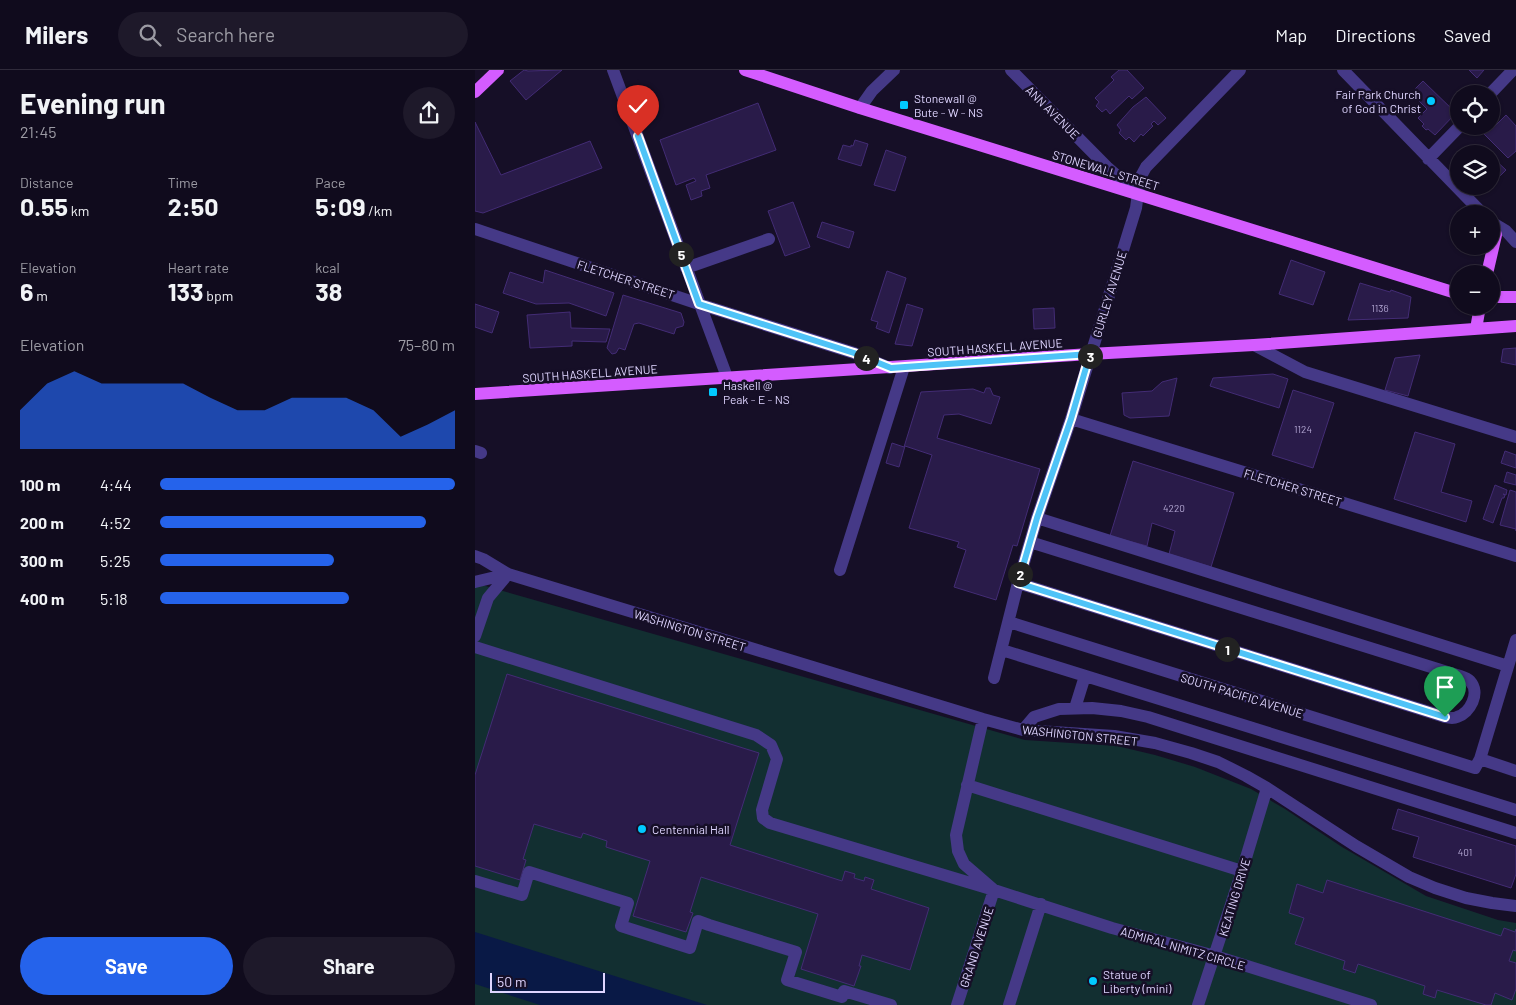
<!DOCTYPE html>
<html lang="en">
<head>
<meta charset="utf-8">
<style>
	:root { --surface:#100b1d; --page:#1e192a; --text:#f1f3f6; --muted:#9c9ba4; --line:#302b3b; --accent:#2563eb }
	body { margin:0; font-family:Barlow,sans-serif; background:var(--page); color:var(--text); height:100vh; display:flex; flex-direction:column; font-size:19px; white-space:nowrap }
	* { box-sizing:border-box; margin:0 }
	p { font-size:16px; color:var(--muted) }
	.icon { flex:none; width:28px; height:28px; fill:none; stroke:currentColor; stroke-width:2; stroke-linecap:round; stroke-linejoin:round }
	.map { position:relative; flex:1; overflow:hidden }
	.drawer { display:flex; flex-direction:column; background:var(--surface); width:475px }
	.drawer>* { flex:none }
	.buttons { position:absolute; left:975px; top:15px; display:grid; gap:10px }
	.buttons a { display:grid; place-items:center; width:50px; height:50px; border-radius:50%; background:var(--surface); box-shadow:0 1px 4px #0004,0 0 0 1px var(--line); font-size:25px }
	.scale { position:absolute; left:15px; bottom:12px; width:115px; box-sizing:border-box; padding-left:5px; border:2px solid #dfd5ff; border-top:0; font-size:14px; line-height:18px; white-space:nowrap; color:#dfd5ff; -webkit-text-stroke:4px #160f27; paint-order:stroke }
	.pin { position:absolute; display:grid; place-items:center; width:42px; height:42px; color:#fff; margin:-51px -21px; border-radius:50% 50% 50% 0; rotate:-45deg; box-shadow:0 0 5px #0007 }
	.pin .icon { rotate:45deg }
	.km { position:absolute; width:25px; height:25px; margin:-12px; border-radius:50%; background:#222; color:#fff; font-size:14px; line-height:25px; text-align:center }
	.round { display:grid; place-items:center; flex:none; width:52px; height:52px; border-radius:26px; background:var(--page) }
	.overview { display:flex; align-items:center; justify-content:space-between; height:85px; padding:0 20px }
	h1 { font-size:28px; font-weight:700; line-height:38px }
	.figures { display:grid; grid-template-columns:repeat(3,1fr); gap:8px; height:85px; padding:5px 20px }
	.figures div { display:grid; align-content:center }
	.figures b { font-size:25px; font-weight:700 }
	.figures small { font-size:14px; font-weight:400 }
	.figures p { font-size:14px }
	.chart { height:140px; padding:10px 20px }
	.chart p { display:flex; justify-content:space-between }
	.chart svg { width:100%; height:90px; margin-top:5px; fill:var(--accent); opacity:.7 }
	.action { display:flex; gap:10px; margin-top:auto; padding:10px 20px }
	.action a { flex:1; height:58px; border-radius:30px; background:var(--accent); color:#fff; font-size:20px; font-weight:700; line-height:58px; text-align:center }
	.action a+a { background:var(--page); color:var(--text) }
	ul { padding:0 20px; list-style:none; font-size:16px }
	li { display:grid; grid-template-columns:80px 60px 1fr; align-items:center; height:38px }
	li i { height:12px; border-radius:6px; background:var(--accent) }
	header { display:flex; align-items:center; gap:30px; box-sizing:border-box; height:70px; padding:0 25px; background:var(--surface); border-bottom:1px solid var(--line) }
	header strong { font-size:24px }
	nav { display:flex; gap:28px; margin-inline-start:auto; font-size:18px }
	.search { width:350px; height:45px; background:var(--page); display:flex; align-items:center; gap:12px; box-sizing:border-box; padding:0 18px; border-radius:28px; color:var(--muted); font-size:19px }
	main { display:flex; flex:1; min-height:0 }
	.map>svg:first-child { display:block }
</style>
</head>
<body>
<header>
<strong>Milers</strong>
<div class="search"><svg class="icon" aria-label="search" viewBox="0 0 24 24"><circle cx="10" cy="10" r="6"/><path d="M15 15l6 6"/></svg>Search here</div>
<nav><a>Map</a><a>Directions</a><a>Saved</a></nav>
</header>
<main>
<section class="drawer">
<div class="overview"><div><h1>Evening run</h1><p>21:45</p></div><a class="round"><svg class="icon" aria-label="share" viewBox="0 0 24 24"><path d="M12 15V3M7 8l5-5 5 5M5 13v7h14v-7"/></svg></a></div>
<div class="figures">
<div><p>Distance</p><b>0.55<small> km</small></b></div>
<div><p>Time</p><b>2:50</b></div>
<div><p>Pace</p><b>5:09<small> /km</small></b></div>
</div>
<div class="figures">
<div><p>Elevation</p><b>6<small> m</small></b></div>
<div><p>Heart rate</p><b>133<small> bpm</small></b></div>
<div><p>kcal</p><b>38</b></div>
</div>
<div class="chart"><p><span>Elevation</span>75–80 m</p>
<svg viewBox="0 0 160 44" preserveAspectRatio="none"><path d="M0 44V25L10 12L20 6L30 12L40 12L50 12L60 12L70 19L80 25L90 25L100 19L110 19L120 19L130 25L140 38L150 32L160 25V44z"/></svg>
</div>
<ul>
<li><b>100 m</b>4:44<i style="width:100%"></i></li>
<li><b>200 m</b>4:52<i style="width:90%"></i></li>
<li><b>300 m</b>5:25<i style="width:59%"></i></li>
<li><b>400 m</b>5:18<i style="width:64%"></i></li>
</ul>
<div class="action"><a>Save</a><a>Share</a></div>
</section>
<div class="map">
<svg width="1041" height="935" viewBox="0 0 1041 935">
	<rect width="100%" height="100%" fill="#160f27"/>
	<path fill="#122f31" d="M 0,513 L 550,670 L 642,676 L 680,685 L 720,697 L 776,719 L 810,739 L 867,777 L 951,826 L 1023,850 L 1041,853 L 1041,935 L 0,935 Z"/>
	<path fill="#091946" d="M 0,862 L 232,935 L 65,935 L 0,914 Z"/>
	<path fill="#291b49" stroke="#432c75" d="M 49,0 L 53,1 L 87,0 L 51,30 L 35,11 Z
		M 644,0 L 652,0 L 669,18 L 657,29 L 654,26 L 635,44 L 631,39 L 627,42 L 621,36 L 624,32 L 620,28 L 639,10 L 636,7 Z
		M 994,0 L 1009,0 L 1002,8 Z
		M 948,11 L 981,43 L 960,65 L 953,59 L 951,60 L 947,56 L 949,54 L 943,48 L 952,39 L 936,23 Z
		M 671,27 L 691,48 L 683,55 L 679,51 L 676,54 L 678,56 L 668,66 L 666,64 L 659,72 L 654,67 L 651,70 L 644,63 L 646,60 L 642,55 L 658,37 Z
		M 283,33 L 301,80 L 231,105 L 235,118 L 226,121 L 227,126 L 216,130 L 211,115 L 221,111 L 219,108 L 201,115 L 185,70 Z
		M 1031,45 L 1041,56 L 1041,81 L 1033,88 L 1009,64 L 1018,55 L 1019,57 Z
		M 0,52 L 26,105 L 115,71 L 127,98 L 8,143 L 0,141 Z
		M 380,70 L 393,74 L 386,96 L 363,89 L 368,75 L 376,77 L 376,75 L 378,76 Z
		M 411,80 L 431,87 L 420,121 L 399,115 Z
		M 1016,86 L 1031,100 L 1016,115 Z
		M 318,132 L 335,177 L 310,186 L 293,141 Z
		M 347,152 L 379,162 L 374,178 L 342,167 Z
		M 816,190 L 850,202 L 838,235 L 804,224 Z
		M 70,200 L 139,223 L 131,246 L 94,233 L 61,234 L 28,223 L 35,202 L 68,213 Z
		M 412,201 L 431,208 L 414,263 L 401,258 L 403,252 L 396,250 Z
		M 885,213 L 915,222 L 916,220 L 936,227 L 933,248 L 873,250 Z
		M 148,225 L 206,243 L 209,252 L 208,256 L 201,258 L 199,264 L 164,253 L 159,254 L 150,280 L 144,278 L 141,283 L 137,284 L 132,278 Z
		M 0,234 L 24,242 L 17,263 L 0,257 Z
		M 432,234 L 448,239 L 437,276 L 420,274 Z
		M 579,238 L 580,258 L 559,259 L 558,239 Z
		M 95,242 L 96,258 L 135,259 L 131,272 L 97,271 L 97,276 L 55,278 L 52,245 Z
		M 1041,278 L 1041,295 L 1026,292 L 1028,279 Z
		M 945,285 L 933,326 L 910,320 L 920,288 Z
		M 798,304 L 813,309 L 804,338 L 735,316 L 738,308 Z
		M 702,308 L 694,346 L 655,348 L 649,345 L 647,323 L 677,321 L 687,312 Z
		M 511,318 L 515,318 L 518,325 L 525,327 L 516,354 L 484,344 L 469,345 L 462,368 L 565,399 L 542,476 L 538,475 L 521,530 L 479,517 L 491,480 L 482,477 L 484,472 L 434,458 L 457,385 L 430,376 L 424,397 L 411,393 L 417,373 L 429,377 L 446,322 L 498,319 L 509,323 Z
		M 818,320 L 859,333 L 838,398 L 797,385 Z
		M 940,362 L 980,374 L 966,422 L 997,431 L 991,452 L 919,429 Z
		M 1030,381 L 1041,385 L 1041,398 L 1026,393 Z
		M 658,391 L 759,423 L 736,497 L 694,484 L 700,461 L 677,453 L 672,476 L 635,466 Z
		M 1032,402 L 1041,405 L 1041,415 L 1029,412 Z
		M 1020,415 L 1032,420 L 1031,425 L 1028,424 L 1030,425 L 1029,428 L 1027,428 L 1018,453 L 1008,449 Z
		M 1035,420 L 1041,422 L 1041,461 L 1041,459 L 1025,455 Z
		M 32,604 L 284,683 L 255,775 L 367,811 L 370,801 L 380,804 L 379,808 L 389,811 L 390,807 L 399,810 L 396,819 L 454,838 L 435,900 L 387,885 L 384,896 L 386,896 L 379,916 L 326,899 L 343,844 L 226,807 L 215,842 L 218,843 L 211,862 L 158,846 L 175,791 L 131,777 L 132,771 L 108,763 L 106,768 L 59,754 L 48,789 L 51,790 L 45,810 L 0,796 L 0,705 Z
		M 923,739 L 1041,776 L 1041,804 L 1036,818 L 938,787 L 944,767 L 917,759 Z
		M 852,810 L 1026,866 L 1029,858 L 1040,862 L 1041,859 L 1041,881 L 1038,880 L 1034,891 L 1041,893 L 1041,919 L 1037,930 L 1020,923 L 1016,935 L 1011,935 L 962,920 L 960,928 L 948,924 L 950,916 L 883,894 L 880,903 L 868,899 L 870,891 L 820,874 L 829,848 L 814,843 L 822,814 L 848,823 Z"/>
	<g fill="none" stroke-linecap="round" stroke-linejoin="round">
		<path stroke="#453987" stroke-width="12" d="M 138,0 L 252,307
			M 536,0 L 632,97 L 663,124
			M 868,0 L 1008,144
			M 1015,24 L 1038,0
			M 385,38 L 397,21 L 419,0
			M 953,89 L 985,56
			M 1016,152 L 1031,161 L 1041,172
			M 0,159 L 224,234 L 379,283 L 415,298
			M 211,198 L 294,169
			M 779,275 L 830,302 L 1041,367
			M 596,349 L 1041,486
			M 0,381 L 6,383
			M 562,448 L 1033,596
			M 0,486 L 8,489 L 33,504 L 508,649 L 548,660 L 639,666 L 680,673 L 716,683 L 743,692 L 771,706 L 792,718 L 881,776 L 934,807 L 960,818 L 991,828 L 1017,833 L 1041,836
			M 365,500 L 429,297
			M 0,512 L 33,504
			M 543,513 L 970,647 C 974,648 978,649 982,647 C 995,643 1006,623 995,611 C 993,609 988,607 985,606 L 555,472
			M 534,552 L 1000,698 L 1005,689 L 1041,570
			M 0,566 L 13,528 L 33,504
			M 0,577 L 281,665 L 296,675 L 302,689 L 287,740 L 288,748 L 295,753 L 519,820 L 482,935
			M 527,580 L 1041,740
			M 519,608 L 543,513 L 562,448 L 596,349 L 661,138 L 665,108 L 671,97 L 765,0
			M 600,638 L 610,606
			M 508,649 L 481,765 L 483,781 L 489,794 L 519,820 L 637,858 L 740,886 L 896,935
			M 548,660 L 559,647 L 584,639 L 617,638 L 646,641 L 673,647 L 1041,763
			M 1005,689 L 1041,701
			M 492,715 L 767,801
			M 0,811 L 47,825 L 54,802 L 140,829 L 153,833 L 146,856 L 215,878 L 223,851 L 234,855 L 321,882 L 312,910 L 367,927 L 369,921 L 416,935
			M 534,935 L 566,834
			M 723,935 L 767,801 L 792,718"/>
		<path stroke="#d45cff" stroke-width="12" d="M 270,0 L 385,38 L 984,224
			M 0,22 L 23,0
			M 1012,204 L 1021,165 L 1017,153
			M 1016,227 L 1041,227
			M 1001,259 L 1005,236
			M 0,324 L 615,284 L 779,275 L 1041,256"/>
	</g>
	<g fill="none" stroke-linecap="round" stroke-linejoin="round">
		<g stroke="#fff" stroke-width="10">
			<path id="route" d="M 163,66 L 224,234 L 379,283 L 416,298 L 615,284 L 596,349 L 562,448 L 543,513 L 970,647"/>
		</g>
		<use href="#route" stroke="#4fc3f7" stroke-width="6"/>
	</g>
	<g fill="#01caff" stroke="#160f27" stroke-width="2">
		<circle cx="956" cy="31" r="5"/>
		<rect x="424" y="30" width="10" height="10" rx="2.5"/>
		<rect x="233" y="317" width="10" height="10" rx="2.5"/>
		<circle cx="167" cy="759" r="5"/>
		<circle cx="618" cy="911" r="5"/>
	</g>
	<g text-anchor="middle" dominant-baseline="central" stroke-width="5" stroke-linejoin="round" paint-order="stroke">
		<g font-size="10" fill="#b2a6d2">
			<text x="905" y="238">1136</text>
			<text x="828" y="359">1124</text>
			<text x="699" y="438">4220</text>
			<text x="990" y="782">401</text>
		</g>
		<g font-size="12" fill="#dfd5ff" stroke="#160f27" text-anchor="start">
			<text x="946" y="24" text-anchor="end">Fair Park Church<tspan x="946" dy="14">of God in Christ</tspan></text>
			<text x="439" y="28">Stonewall @<tspan x="439" dy="14">Bute - W - NS</tspan></text>
			<text x="248" y="315">Haskell @<tspan x="248" dy="14">Peak - E - NS</tspan></text>
			<text x="177" y="759">Centennial Hall</text>
			<text x="628" y="904">Statue of<tspan x="628" dy="14">Liberty (mini)</tspan></text>
		</g>
		<g font-size="12" fill="#dfd5ff" stroke="#160f27">
			<text transform="translate(578 42) rotate(45)">ANN AVENUE</text>
			<text transform="translate(631 100) rotate(17)">STONEWALL STREET</text>
			<text transform="translate(151 209) rotate(18)">FLETCHER STREET</text>
			<text transform="translate(634 224) rotate(-73)">GURLEY AVENUE</text>
			<text transform="translate(520 277) rotate(-4)">SOUTH HASKELL AVENUE</text>
			<text transform="translate(115 303) rotate(-4)">SOUTH HASKELL AVENUE</text>
			<text transform="translate(818 417) rotate(17)">FLETCHER STREET</text>
			<text transform="translate(215 560) rotate(17)">WASHINGTON STREET</text>
			<text transform="translate(767 625) rotate(17)">SOUTH PACIFIC AVENUE</text>
			<text transform="translate(605 665) rotate(6)">WASHINGTON STREET</text>
			<text transform="translate(759 827) rotate(-73)">KEATING DRIVE</text>
			<text transform="translate(501 877) rotate(-72)">GRAND AVENUE</text>
			<text transform="translate(708 878) rotate(16)">ADMIRAL NIMITZ CIRCLE</text>
		</g>
	</g>
</svg>
<div class="buttons">
<a><svg class="icon" aria-label="locate" viewBox="0 0 24 24"><circle cx="12" cy="12" r="6"/><path d="M12 2v4M12 18v4M2 12h4M18 12h4"/></svg></a>
<a><svg class="icon" aria-label="layers" viewBox="0 0 24 24"><path d="M12 4l9 5-9 5-9-5zM3 14l9 5 9-5"/></svg></a>
<a>+</a>
<a>−</a>
</div>
<div class="scale">50 m</div>
<div class="pin" style="left:970px;top:647px;background:#1e9e55"><svg class="icon" aria-label="arrive" viewBox="0 0 24 24"><path d="M6 21V4h12l-3 4 3 4H6"/></svg></div>
<div class="pin" style="left:163px;top:66px;background:#d93025"><svg class="icon" aria-label="check" viewBox="0 0 24 24"><path d="M5 12l5 5 9-10"/></svg></div>
<b class="km" style="left:752px;top:579px">1</b>
<b class="km" style="left:545px;top:504px">2</b>
<b class="km" style="left:615px;top:286px">3</b>
<b class="km" style="left:391px;top:288px">4</b>
<b class="km" style="left:206px;top:184px">5</b>
</div>
</main>
</body>
</html>
